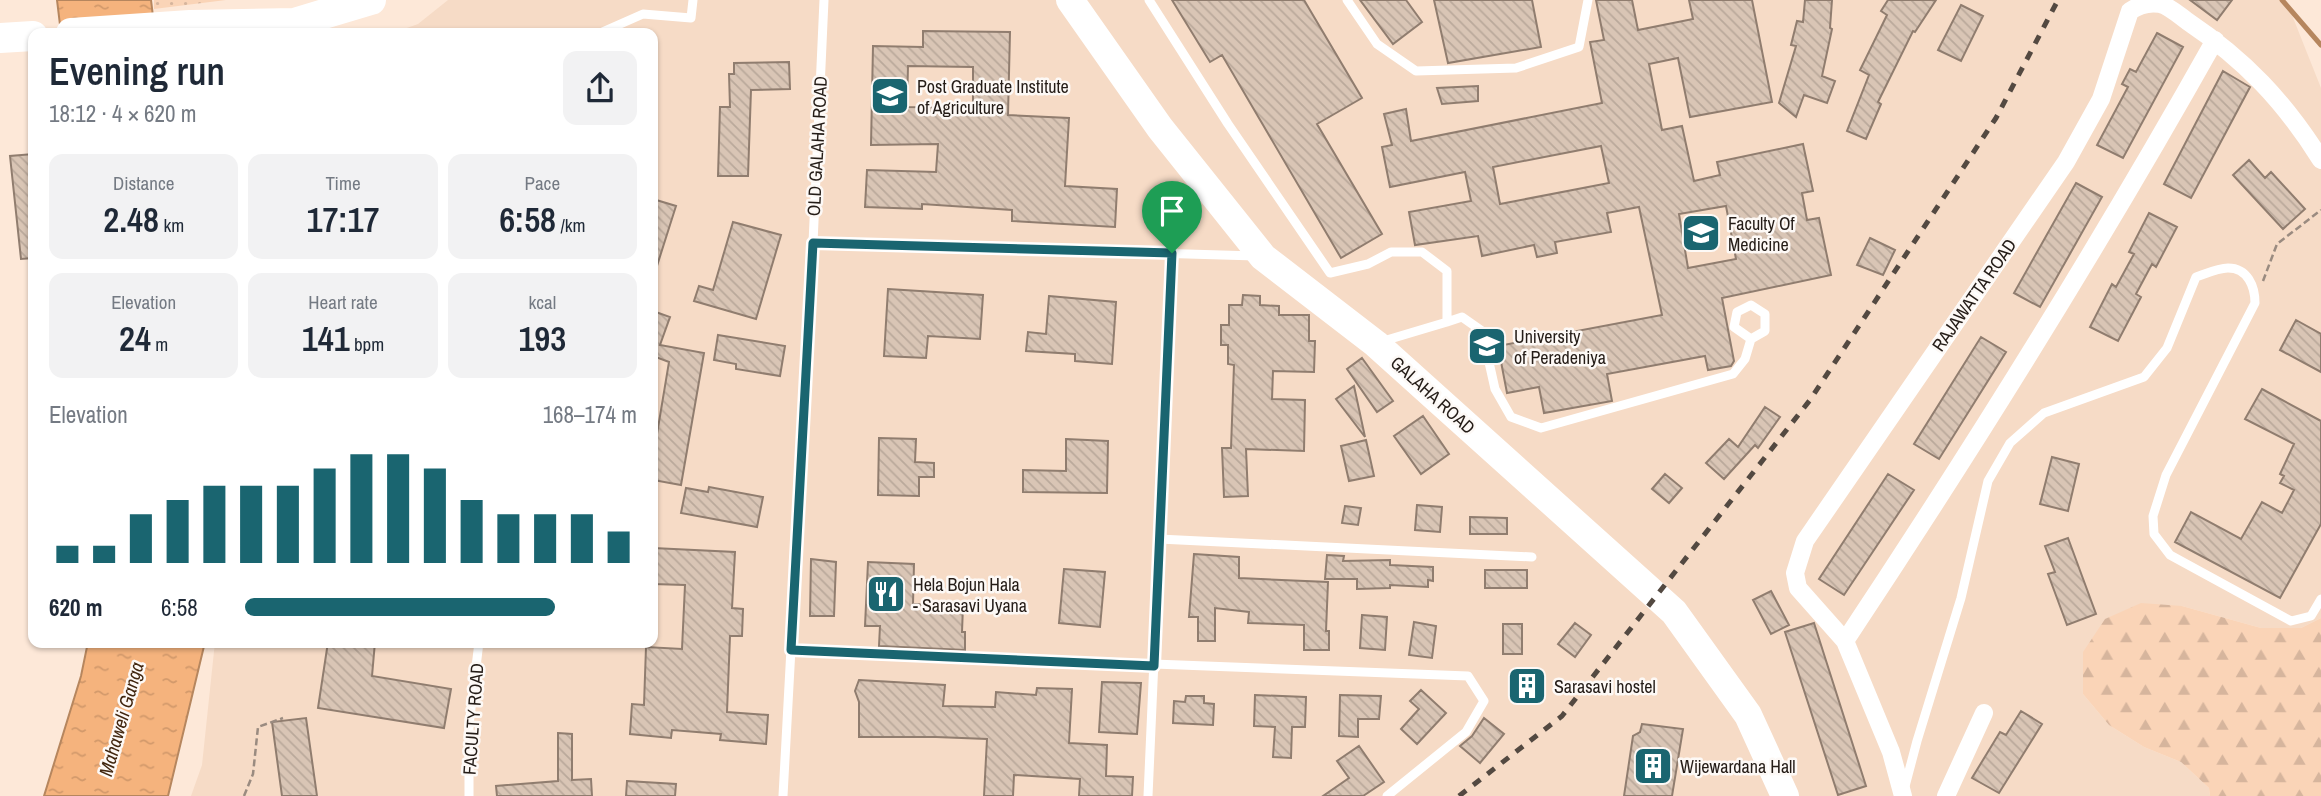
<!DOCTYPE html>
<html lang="en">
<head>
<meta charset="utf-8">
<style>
	:root { --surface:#fff; --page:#f2f2f3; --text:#1f2937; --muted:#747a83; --accent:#1a6570 }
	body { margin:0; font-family:"Archivo Narrow",sans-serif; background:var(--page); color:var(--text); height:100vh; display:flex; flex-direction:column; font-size:26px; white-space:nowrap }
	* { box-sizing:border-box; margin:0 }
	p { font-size:23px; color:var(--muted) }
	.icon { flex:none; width:38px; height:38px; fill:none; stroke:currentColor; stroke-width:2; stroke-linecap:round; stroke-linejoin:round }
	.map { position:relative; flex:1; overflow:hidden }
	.side { position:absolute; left:28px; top:28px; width:630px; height:620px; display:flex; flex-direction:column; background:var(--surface); border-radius:14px; box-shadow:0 2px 5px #0004 }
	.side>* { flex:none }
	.pin { position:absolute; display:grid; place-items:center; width:60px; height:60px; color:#fff; margin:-72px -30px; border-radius:50% 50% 50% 0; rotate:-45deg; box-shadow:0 0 7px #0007 }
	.pin .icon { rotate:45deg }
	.round { display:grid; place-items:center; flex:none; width:74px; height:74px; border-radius:14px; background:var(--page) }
	.head { display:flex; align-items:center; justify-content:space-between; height:119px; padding:0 21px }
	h1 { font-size:38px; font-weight:600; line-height:52px }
	.stats { display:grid; grid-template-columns:repeat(3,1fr); gap:10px; height:119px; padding:7px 21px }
	.stats div { display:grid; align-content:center; border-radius:14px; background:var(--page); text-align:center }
	.stats b { font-size:35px; font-weight:600 }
	.stats small { font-size:19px; font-weight:400 }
	.stats p { font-size:19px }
	.chart { height:196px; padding:14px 21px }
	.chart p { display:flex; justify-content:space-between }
	.chart svg { width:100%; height:126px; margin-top:7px; stroke:var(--accent); stroke-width:6 }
	ul { padding:0 21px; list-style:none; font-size:23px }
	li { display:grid; grid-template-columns:112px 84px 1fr; align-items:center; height:52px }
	li i { height:18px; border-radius:9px; background:var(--accent) }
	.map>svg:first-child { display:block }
</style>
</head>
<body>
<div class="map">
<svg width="2321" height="796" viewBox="0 0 2321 796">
	<defs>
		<pattern id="green-dots" width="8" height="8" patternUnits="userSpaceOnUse" patternTransform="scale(1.75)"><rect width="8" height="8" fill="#fad4b7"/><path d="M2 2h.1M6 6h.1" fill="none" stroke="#d6b59d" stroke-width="1.8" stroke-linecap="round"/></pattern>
		<pattern id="forest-firs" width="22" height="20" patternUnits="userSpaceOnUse" patternTransform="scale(1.75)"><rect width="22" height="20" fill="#fad4b7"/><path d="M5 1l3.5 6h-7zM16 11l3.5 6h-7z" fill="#d6b59d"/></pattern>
		<pattern id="water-ripples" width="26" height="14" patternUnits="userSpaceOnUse" patternTransform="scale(1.75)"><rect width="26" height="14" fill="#f5b37d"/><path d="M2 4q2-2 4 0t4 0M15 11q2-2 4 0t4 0" fill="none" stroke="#d2996b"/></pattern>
		<pattern id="building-back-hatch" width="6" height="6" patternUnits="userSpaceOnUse" patternTransform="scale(1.75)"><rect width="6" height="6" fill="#d9c5b5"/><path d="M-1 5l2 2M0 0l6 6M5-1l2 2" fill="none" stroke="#baa99b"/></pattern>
	</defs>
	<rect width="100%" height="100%" fill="#fde8d8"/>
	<path fill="#f6dbc6" d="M 448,0 L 2286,0 L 2321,88 L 2321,618 L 2301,628 L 2261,628 L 2182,606 L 2083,694 L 2109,725 L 2144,747 L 2181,762 L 2209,788 L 2210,796 L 191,796 L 202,765 L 215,642 L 653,642 L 653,33 L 393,33 L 418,24 Z"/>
	<path fill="url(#green-dots)" d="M 154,0 L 226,0 L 154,9 Z"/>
	<path fill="url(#forest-firs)" d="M 2141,603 L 2182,606 L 2261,628 L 2301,628 L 2321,618 L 2321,796 L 2210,796 L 2209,788 L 2181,762 L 2144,747 L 2109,725 L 2083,694 L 2083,652 L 2105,619 Z"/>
	<path fill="url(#water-ripples)" stroke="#b6865e" stroke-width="2" d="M 57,0 L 151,0 L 155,33 L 61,33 Z
		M 88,642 L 205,642 L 168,796 L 44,796 L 81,676 Z"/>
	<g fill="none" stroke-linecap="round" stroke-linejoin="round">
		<path stroke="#b6865e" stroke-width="5" d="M 2282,0 L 2321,45"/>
	</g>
	<path fill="url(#building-back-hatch)" stroke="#907d6f" stroke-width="2" fill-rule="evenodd" d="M 1172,0 L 1304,0 L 1362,98 L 1317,124 L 1382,234 L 1341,258 L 1222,55 L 1210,62 Z
		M 1360,0 L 1406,0 L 1422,22 L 1393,44 Z
		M 1434,0 L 1532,0 L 1541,47 L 1448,63 Z
		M 1596,0 L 1632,0 L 1638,30 L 1693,19 L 1689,0 L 1752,0 L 1772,102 L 1690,117 L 1678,58 L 1649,64 L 1662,130 L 1682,126 L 1694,181 L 1720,175 L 1717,162 L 1803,144 L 1813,191 L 1802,193 L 1807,220 L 1819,218 L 1831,275 L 1722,298 L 1734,361 L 1731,366 L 1708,370 L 1705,356 L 1607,374 L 1612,401 L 1544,413 L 1539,387 L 1507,393 L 1498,346 L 1662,315 L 1639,207 L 1607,213 L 1611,232 L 1555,242 L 1557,253 L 1537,257 L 1534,245 L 1482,256 L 1478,236 L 1415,245 L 1409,212 L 1471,201 L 1465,172 L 1390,187 L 1382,147 L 1392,145 L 1384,114 L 1406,109 L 1411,141 L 1602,103 L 1590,42 L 1604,40 ZM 1601,146 L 1609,183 L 1500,204 L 1493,167 ZM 1726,206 L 1736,259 L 1688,268 L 1679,214 Z
		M 1805,0 L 1832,0 L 1830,28 L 1832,29 L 1822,76 L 1835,81 L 1827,103 L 1804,95 L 1796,117 L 1779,103 L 1796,46 L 1791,45 L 1797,21 L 1803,22 Z
		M 1888,0 L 1936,0 L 1915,32 L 1913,31 L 1878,102 L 1881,104 L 1866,139 L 1847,131 L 1869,75 L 1860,70 L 1887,15 L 1881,11 Z
		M 2190,0 L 2232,0 L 2217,20 Z
		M 1961,5 L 1983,16 L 1961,61 L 1938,50 Z
		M 923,31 L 1010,32 L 1008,115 L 1069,118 L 1065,186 L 1117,189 L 1115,227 L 1012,221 L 1012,210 L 922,204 L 922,209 L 865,207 L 867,170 L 936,172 L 938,144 L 871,145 L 873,46 L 923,47 ZM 908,66 L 973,67 L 973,108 L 907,107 Z
		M 2157,33 L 2183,47 L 2123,158 L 2097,145 L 2128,87 L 2122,84 L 2130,69 L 2136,72 Z
		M 789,62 L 790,89 L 751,90 L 748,176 L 718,176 L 720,107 L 730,107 L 729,74 L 734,74 L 734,63 Z
		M 2223,71 L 2250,87 L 2191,198 L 2164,184 Z
		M 1478,86 L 1478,101 L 1442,104 L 1437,88 Z
		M 33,154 L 33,258 L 21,259 L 10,156 Z
		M 2249,160 L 2265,178 L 2271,172 L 2305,209 L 2283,229 L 2233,175 Z
		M 2076,183 L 2102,197 L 2040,307 L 2014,293 Z
		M 653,199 L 676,206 L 656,269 L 653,269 Z
		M 2149,213 L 2177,227 L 2156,267 L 2152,264 L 2136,294 L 2141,297 L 2118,341 L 2090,327 L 2112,284 L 2116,287 L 2134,254 L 2129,252 Z
		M 733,222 L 781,235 L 756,319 L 694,301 L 699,286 L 713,290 Z
		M 1870,238 L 1895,250 L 1883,275 L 1857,265 Z
		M 888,289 L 983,295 L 980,339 L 928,336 L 926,358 L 884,356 Z
		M 1243,295 L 1260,296 L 1260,305 L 1279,306 L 1279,315 L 1309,315 L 1309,341 L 1315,341 L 1314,372 L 1273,371 L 1272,399 L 1305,400 L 1304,451 L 1246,449 L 1248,496 L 1224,497 L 1222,448 L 1231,448 L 1234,365 L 1228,364 L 1228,345 L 1221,345 L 1221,325 L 1229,325 L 1229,305 L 1242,305 Z
		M 1049,296 L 1116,302 L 1112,364 L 1075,361 L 1075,354 L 1026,351 L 1028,332 L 1046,334 Z
		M 653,311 L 670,317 L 660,345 L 704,353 L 681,485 L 653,480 L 653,458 L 669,362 L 656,357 L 653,359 Z
		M 2296,320 L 2321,334 L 2321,372 L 2280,350 Z
		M 718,335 L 785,346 L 780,376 L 736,369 L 736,364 L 714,360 Z
		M 1981,337 L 2006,352 L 1939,459 L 1914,444 Z
		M 1362,358 L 1393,401 L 1377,412 L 1347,369 Z
		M 1354,386 L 1365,437 L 1336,399 Z
		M 2262,389 L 2321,421 L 2321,524 L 2280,598 L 2175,542 L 2191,512 L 2241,539 L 2262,502 L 2282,513 L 2294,490 L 2280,483 L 2284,476 L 2280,474 L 2294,444 L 2245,419 Z
		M 1765,407 L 1780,417 L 1758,448 L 1755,445 L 1724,479 L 1706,463 L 1729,439 L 1738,447 Z
		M 1423,416 L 1449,454 L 1421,474 L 1394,436 Z
		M 879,438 L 916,439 L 915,462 L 934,463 L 934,477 L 919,477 L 919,496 L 878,495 Z
		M 1066,439 L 1108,441 L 1107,493 L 1023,492 L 1023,470 L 1066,471 Z
		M 1366,440 L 1374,476 L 1349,481 L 1341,446 Z
		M 2052,457 L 2079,464 L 2068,511 L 2040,504 Z
		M 1665,474 L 1682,488 L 1669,503 L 1652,489 Z
		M 1888,474 L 1914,490 L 1844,595 L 1819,579 Z
		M 709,487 L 763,497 L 757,527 L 681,513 L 686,488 L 708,492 Z
		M 1417,505 L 1442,507 L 1440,532 L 1415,530 Z
		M 1345,506 L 1361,508 L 1358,525 L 1342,523 Z
		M 1470,517 L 1507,518 L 1507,534 L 1470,534 Z
		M 2068,538 L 2096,614 L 2067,625 L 2048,574 L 2055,572 L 2045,546 Z
		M 653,548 L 735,552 L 732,608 L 743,609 L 742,636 L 730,636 L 727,712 L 768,715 L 766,744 L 720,740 L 721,734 L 672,730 L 671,738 L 630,734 L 632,704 L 644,705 L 646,647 L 682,649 L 685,585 L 653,584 Z
		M 1194,554 L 1239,557 L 1239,578 L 1328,582 L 1326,631 L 1329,631 L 1329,650 L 1304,650 L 1304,625 L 1248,623 L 1249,612 L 1215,608 L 1215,641 L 1198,641 L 1198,617 L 1189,617 Z
		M 1327,555 L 1344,556 L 1343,561 L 1390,560 L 1390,565 L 1433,567 L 1433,581 L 1428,580 L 1428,587 L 1390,585 L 1390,588 L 1357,589 L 1357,579 L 1325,579 Z
		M 811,559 L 836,562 L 834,616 L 810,616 Z
		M 868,562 L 914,564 L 913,604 L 963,606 L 962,632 L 965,632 L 965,650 L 879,646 L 880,626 L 865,626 Z
		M 1064,569 L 1105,572 L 1100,627 L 1059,623 Z
		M 1485,570 L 1527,570 L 1527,588 L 1485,588 Z
		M 1771,591 L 1789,625 L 1771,634 L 1753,600 Z
		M 1362,615 L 1387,617 L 1385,650 L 1360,648 Z
		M 1414,622 L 1436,626 L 1432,658 L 1409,655 Z
		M 1575,623 L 1591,635 L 1575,657 L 1558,644 Z
		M 1814,623 L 1866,786 L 1838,795 L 1785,632 Z
		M 1503,624 L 1522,624 L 1522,654 L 1503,654 Z
		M 328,642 L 375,642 L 372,676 L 451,689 L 444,728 L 318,708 Z
		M 859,680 L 945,685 L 943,706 L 995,707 L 996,692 L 1036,695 L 1037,688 L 1072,689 L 1069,743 L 1107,745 L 1106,776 L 1133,777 L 1132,796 L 1079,796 L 1080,779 L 1014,775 L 1013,796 L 984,796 L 987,739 L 936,737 L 859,737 L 859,702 L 855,691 Z
		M 1102,682 L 1141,683 L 1137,734 L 1099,732 Z
		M 1421,690 L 1446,713 L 1417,744 L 1401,729 L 1419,709 L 1410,701 Z
		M 1255,695 L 1306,697 L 1305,727 L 1292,727 L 1291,758 L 1273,757 L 1275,727 L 1254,726 Z
		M 1340,695 L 1381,696 L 1379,719 L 1358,719 L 1358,737 L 1339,736 Z
		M 1186,696 L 1204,696 L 1204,703 L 1214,704 L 1213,725 L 1173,723 L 1174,701 L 1185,702 Z
		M 2021,711 L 2042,724 L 1999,793 L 1972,778 L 2000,732 L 2006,735 Z
		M 306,718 L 317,796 L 282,796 L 272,722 Z
		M 1484,718 L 1504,734 L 1480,763 L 1460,746 L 1472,736 Z
		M 1642,724 L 1683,729 L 1672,796 L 1624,796 L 1633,736 L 1640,732 Z
		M 558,733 L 572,734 L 572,780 L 591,779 L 592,796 L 497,796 L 496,786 L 558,781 Z
		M 1359,746 L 1384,782 L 1363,796 L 1323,796 L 1349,778 L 1337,761 Z
		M 627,781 L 676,784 L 675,796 L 626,796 Z"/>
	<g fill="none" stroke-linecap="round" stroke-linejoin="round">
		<path stroke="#9a8b80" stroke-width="2.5" stroke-dasharray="7 3.5" stroke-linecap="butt" d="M 2263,281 L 2277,244 L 2321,210
			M 244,796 L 253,774 L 258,727 L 283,718"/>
		<path stroke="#fff" stroke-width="9" d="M 1149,0 L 1228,124 L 1330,273 L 1368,264 L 1391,252 L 1422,252 L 1447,271 L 1447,322 L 1380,342
			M 1347,0 L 1377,44 L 1416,71 L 1516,68 L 1579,47 L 1588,0
			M 600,33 L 643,14 L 691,18 L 693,0
			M 813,243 L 1256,256
			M 1751,305 L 1765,314 L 1765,331 L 1751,339 L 1734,327 L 1737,312 Z
			M 1447,322 L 1462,317 L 1482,331 L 1495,389 L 1511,417 L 1541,428 L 1733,374 L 1745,359 L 1751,339
			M 1159,539 L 1532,557
			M 791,650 L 1468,676 L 1484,701 L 1466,732 L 1387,796
			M 1904,790 L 1917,741 L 1961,598 L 1988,481 L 2010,443 L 2044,413 L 2144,377 L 2167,348 L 2196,277 C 2205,274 2218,268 2228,268 C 2248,268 2255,287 2255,303 L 2166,475 L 2153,516 L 2154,534 L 2170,555 L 2291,621 L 2311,616 L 2321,599
			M 469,796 L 469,725 L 479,642
			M 783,796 L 813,243 L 824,0
			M 1148,796 L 1172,253"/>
		<path stroke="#fff" stroke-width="18" d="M 1845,641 C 1975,445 2100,245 2215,40
			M 1903,796 L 1891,752 L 1845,641 L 1798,588 L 1795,573 L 1805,541 L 2066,162 L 2101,99 L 2130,11 C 2139,5 2149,2 2160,4 C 2169,6 2180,16 2187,21 C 2245,60 2284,101 2321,160
			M 1946,796 L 1984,713"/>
		<path stroke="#fff" stroke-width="28" d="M 1070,0 L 1160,128 L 1263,257 L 1376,344 L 1674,612 L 1748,715 L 1785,796"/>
		<path stroke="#fff" stroke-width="30" d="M 71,33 L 190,25 L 294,23 L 371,0
			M 0,38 L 33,36"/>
		<path stroke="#534941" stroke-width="5" stroke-dasharray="9 9" stroke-linecap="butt" d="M 1459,796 L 1562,716 L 1810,400 L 1996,118 L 2058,0"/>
	</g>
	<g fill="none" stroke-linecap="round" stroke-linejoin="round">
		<g stroke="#fff" stroke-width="14">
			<path id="route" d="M 813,243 L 1172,253 L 1154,666 L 791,650 Z"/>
		</g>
		<use href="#route" stroke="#1a6570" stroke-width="9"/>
	</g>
	<defs>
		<g id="university-square" transform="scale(2.0125)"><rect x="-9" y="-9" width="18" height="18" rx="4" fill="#1a6570" stroke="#fdf9f6"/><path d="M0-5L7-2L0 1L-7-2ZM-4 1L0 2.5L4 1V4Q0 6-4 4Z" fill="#fff"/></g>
		<g id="restaurant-square" transform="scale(2.0125)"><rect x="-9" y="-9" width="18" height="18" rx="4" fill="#1a6570" stroke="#fdf9f6"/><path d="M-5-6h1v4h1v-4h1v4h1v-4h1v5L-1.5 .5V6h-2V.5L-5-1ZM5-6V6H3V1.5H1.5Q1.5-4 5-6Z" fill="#fff"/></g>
		<g id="building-square" transform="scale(2.0125)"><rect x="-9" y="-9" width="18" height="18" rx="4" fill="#1a6570" stroke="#fdf9f6"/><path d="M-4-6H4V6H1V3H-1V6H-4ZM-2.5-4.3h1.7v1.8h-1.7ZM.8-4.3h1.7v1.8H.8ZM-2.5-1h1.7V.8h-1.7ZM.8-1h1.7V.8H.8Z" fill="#fff"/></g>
	</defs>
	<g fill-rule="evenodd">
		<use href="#university-square" x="890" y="96"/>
		<use href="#university-square" x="1701" y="233"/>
		<use href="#university-square" x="1487" y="346"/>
		<use href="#restaurant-square" x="886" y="594"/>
		<use href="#building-square" x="1527" y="686"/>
		<use href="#building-square" x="1653" y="766"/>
	</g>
	<g text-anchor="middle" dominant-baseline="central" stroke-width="5" stroke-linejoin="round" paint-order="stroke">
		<g font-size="18" fill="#241c17" stroke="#fdf9f6" text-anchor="start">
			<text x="917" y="86">Post Graduate Institute<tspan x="917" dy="21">of Agriculture</tspan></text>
			<text x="1728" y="223">Faculty Of<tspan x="1728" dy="21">Medicine</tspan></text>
			<text x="1514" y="336">University<tspan x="1514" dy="21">of Peradeniya</tspan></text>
			<text x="913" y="584">Hela Bojun Hala<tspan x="913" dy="21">- Sarasavi Uyana</tspan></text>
			<text x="1554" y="686">Sarasavi hostel</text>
			<text x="1680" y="766">Wijewardana Hall</text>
		</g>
		<g font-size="18" fill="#241c17" stroke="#fdf9f6">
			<text transform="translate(817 146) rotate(-87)">OLD GALAHA ROAD</text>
			<text transform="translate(1974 295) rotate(-55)">RAJAWATTA ROAD</text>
			<text transform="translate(1433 395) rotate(42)">GALAHA ROAD</text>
			<text transform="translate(473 719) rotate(-86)">FACULTY ROAD</text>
		</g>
		<g font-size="19" font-style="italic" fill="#422710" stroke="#fdf9f6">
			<text transform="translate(121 719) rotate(-74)">Mahaweli Ganga</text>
		</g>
	</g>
</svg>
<div class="pin" style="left:1172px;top:253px;background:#1e9e55"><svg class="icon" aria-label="arrive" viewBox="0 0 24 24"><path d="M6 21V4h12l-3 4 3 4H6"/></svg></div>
<section class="side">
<div class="head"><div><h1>Evening run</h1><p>18:12 · 4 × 620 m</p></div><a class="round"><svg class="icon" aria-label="share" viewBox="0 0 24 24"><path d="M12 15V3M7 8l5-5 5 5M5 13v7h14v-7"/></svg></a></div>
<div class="stats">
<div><p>Distance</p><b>2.48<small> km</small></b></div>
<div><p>Time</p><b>17:17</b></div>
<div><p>Pace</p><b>6:58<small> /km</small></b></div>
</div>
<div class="stats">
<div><p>Elevation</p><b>24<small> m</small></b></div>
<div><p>Heart rate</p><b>141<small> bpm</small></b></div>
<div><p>kcal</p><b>193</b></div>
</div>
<div class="chart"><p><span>Elevation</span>168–174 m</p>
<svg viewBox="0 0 160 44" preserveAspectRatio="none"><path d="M5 44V38M15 44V38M25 44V27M35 44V22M45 44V17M55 44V17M65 44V17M75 44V11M85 44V6M95 44V6M105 44V11M115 44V22M125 44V27M135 44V27M145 44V27M155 44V33"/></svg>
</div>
<ul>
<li><b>620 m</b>6:58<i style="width:79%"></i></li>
</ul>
</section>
</div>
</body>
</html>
